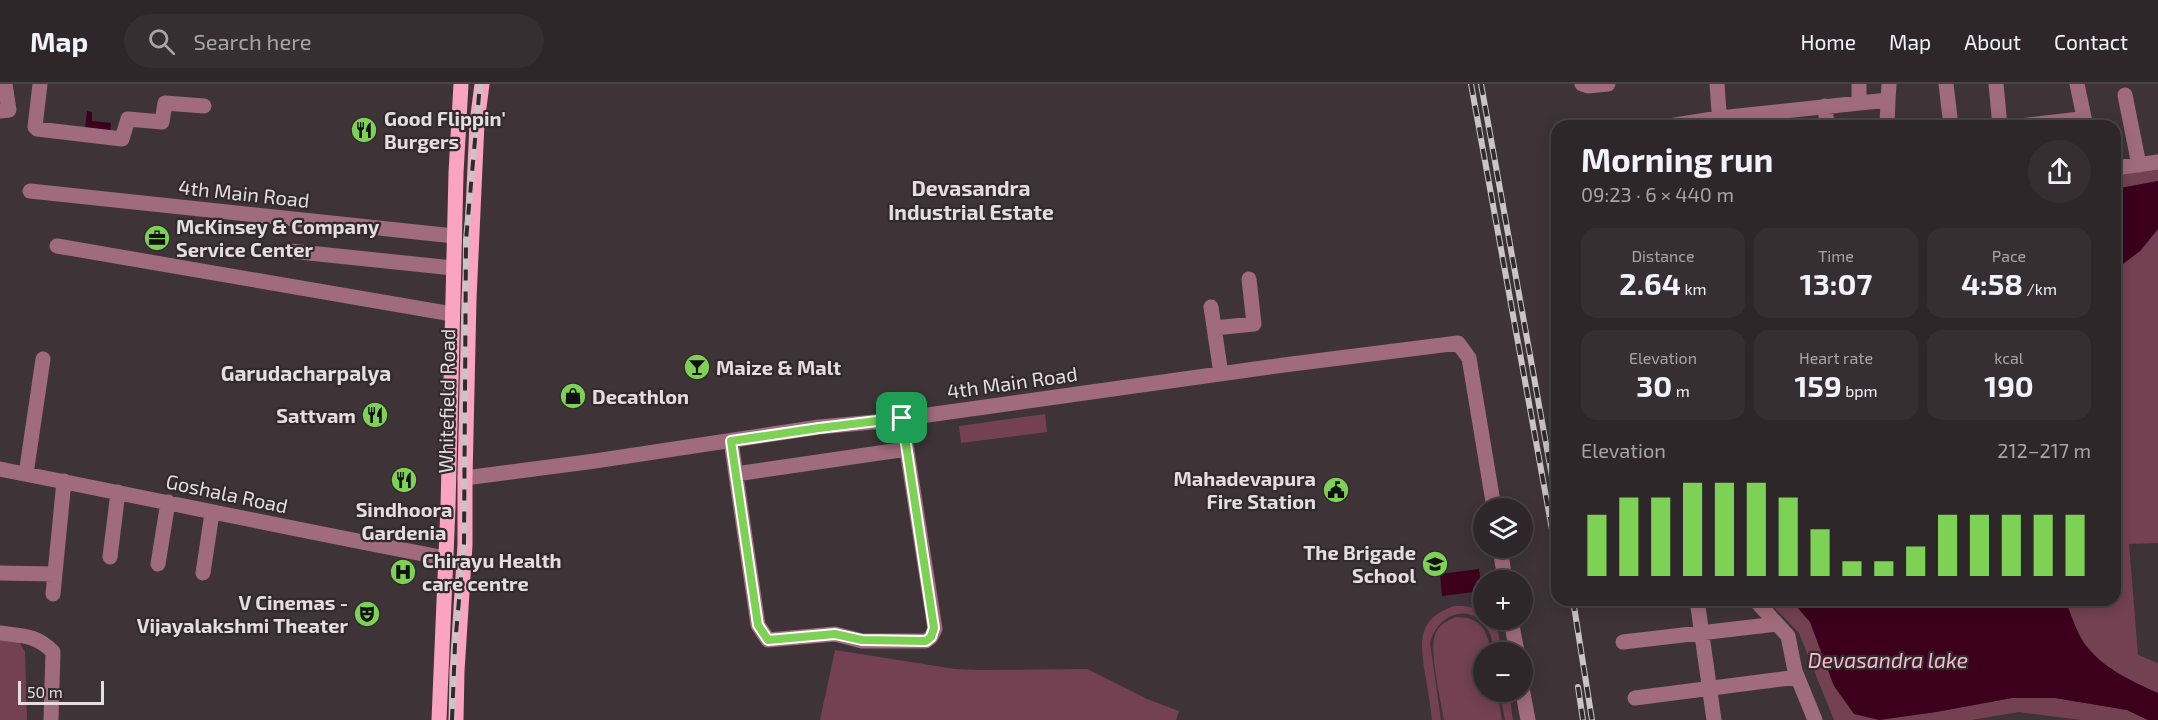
<!DOCTYPE html>
<html lang="en">
<head>
<meta charset="utf-8">
<style>
	:root { --surface:#2e2729; --page:#362f31; --text:#f1f3f6; --muted:#a7a5a8; --line:#494446; --accent:#7dd154 }
	body { margin:0; font-family:"Exo 2",sans-serif; background:var(--page); color:var(--text); height:100vh; display:flex; flex-direction:column; font-size:22px; white-space:nowrap }
	* { box-sizing:border-box; margin:0 }
	p { font-size:20px; color:var(--muted) }
	.icon { flex:none; width:33px; height:33px; fill:none; stroke:currentColor; stroke-width:2; stroke-linecap:round; stroke-linejoin:round }
	.map { position:relative; flex:1; overflow:hidden }
	.side { position:absolute; left:1551px; top:36px; width:570px; height:486px; display:flex; flex-direction:column; background:var(--surface); border-radius:18px; box-shadow:0 3px 15px #0003,0 0 0 2px var(--line) }
	.side>* { flex:none }
	.fabs { position:absolute; left:1473px; top:414px; display:grid; gap:12px }
	.fabs a { display:grid; place-items:center; width:60px; height:60px; border-radius:50%; background:var(--surface); box-shadow:0 3px 15px #0003,0 0 0 2px var(--line); font-size:30px }
	.scale { position:absolute; left:18px; bottom:15px; width:86px; box-sizing:border-box; padding-left:6px; border:3px solid #e5dee0; border-top:0; font-size:16px; line-height:21px; white-space:nowrap; color:#e5dee0; -webkit-text-stroke:4px #332a2d; paint-order:stroke }
	.pin { position:absolute; display:grid; place-items:center; width:51px; height:51px; color:#fff; margin:-26px; border-radius:12px; box-shadow:0 3px 9px #0006 }
	.round { display:grid; place-items:center; flex:none; width:63px; height:63px; border-radius:32px; background:var(--page) }
	.head { display:flex; align-items:center; justify-content:space-between; height:102px; padding:0 30px }
	h1 { font-size:33px; font-weight:700; line-height:45px }
	.stats { display:grid; grid-template-columns:repeat(3,1fr); gap:9px; height:102px; padding:6px 30px }
	.stats div { display:grid; align-content:center; border-radius:15px; background:var(--page); text-align:center }
	.stats b { font-size:30px; font-weight:700 }
	.stats small { font-size:16px; font-weight:400 }
	.stats p { font-size:16px }
	.chart { height:168px; padding:12px 30px }
	.chart p { display:flex; justify-content:space-between }
	.chart svg { width:100%; height:108px; margin-top:6px; stroke:var(--accent); stroke-width:6 }
	header { display:flex; align-items:center; gap:36px; box-sizing:border-box; height:84px; padding:0 30px; background:var(--surface); border-bottom:2px solid var(--line) }
	header strong { font-size:28px }
	nav { display:flex; gap:33px; margin-inline-start:auto; font-size:21px }
	.search { width:420px; height:54px; background:var(--page); display:flex; align-items:center; gap:15px; box-sizing:border-box; padding:0 21px; border-radius:33px; color:var(--muted); font-size:22px }
	.map>svg:first-child { display:block }
</style>
</head>
<body>
<header>
<strong>Map</strong>
<div class="search"><svg class="icon" aria-label="search" viewBox="0 0 24 24"><circle cx="10" cy="10" r="6"/><path d="M15 15l6 6"/></svg>Search here</div>
<nav><a>Home</a><a>Map</a><a>About</a><a>Contact</a></nav>
</header>
<div class="map">
<svg width="2158" height="636" viewBox="0 0 2158 636">
	<rect width="100%" height="100%" fill="#3e3437"/>
	<path fill="#734152" d="M 2158,82 L 2158,97 L 2115,105 L 2115,91 Z
		M 2158,145 L 2158,459 L 2129,460 L 2138,571 L 2158,579 L 2158,609 C 2131,597 2102,584 2084,559 C 2076,547 2071,530 2065,516 L 2115,516 L 2115,186 L 2140,167 Z
		M 1045,330 L 1047,348 L 961,359 L 959,342 Z
		M 1767,516 L 1791,516 L 1810,538 L 1834,602 L 1879,636 L 1936,628 L 2012,614 L 2055,614 L 2127,626 L 2148,636 L 2082,636 L 2019,628 L 1971,636 L 1834,636 L 1799,549 Z
		M 1454,522 C 1465,522 1473,522 1483,529 L 1484,536 L 1491,536 L 1497,543 L 1502,568 L 1494,568 C 1493,561 1492,552 1488,546 C 1472,517 1437,529 1430,559 L 1441,636 L 1432,636 C 1430,621 1428,605 1425,590 C 1420,557 1417,535 1454,522 Z
		M 1456,533 C 1481,533 1487,546 1491,568 L 1484,568 L 1484,608 L 1497,608 L 1502,636 L 1444,636 C 1441,617 1429,567 1435,551 C 1438,541 1447,537 1456,533 Z
		M 0,553 L 17,554 L 25,568 L 27,636 L 0,636 Z
		M 835,566 L 955,585 L 981,586 L 1087,585 L 1147,615 L 1179,627 L 1176,636 L 820,636 Z
		M 1500,608 L 1509,608 L 1513,636 L 1505,636 Z"/>
	<path fill="#3c001c" d="M 87,27 L 92,28 L 92,37 L 111,39 L 110,47 L 85,45 Z
		M 2158,97 L 2158,145 L 2140,167 L 2115,186 L 2115,105 Z
		M 1479,485 L 1482,507 L 1442,512 L 1440,490 Z
		M 1791,516 L 2065,516 C 2071,530 2076,547 2084,559 C 2102,584 2131,597 2158,609 L 2158,636 L 2148,636 L 2127,626 L 2055,614 L 2012,614 L 1936,628 L 1879,636 L 1854,630 L 1834,602 L 1810,538 Z"/>
	<g fill="none" stroke-linecap="round" stroke-linejoin="round">
		<path stroke="#a06b7c" stroke-width="15" d="M 40,0 L 35,43 L 37,45 L 122,55 L 128,35 L 162,38 L 165,19 L 204,22
			M 1582,0 L 1588,2 L 1608,0
			M 1717,0 L 1720,42
			M 1859,0 L 1859,18
			M 1946,0 L 1951,42
			M 1996,0 L 2000,42
			M 2077,0 L 2085,38
			M 2125,11 L 2139,81
			M 1825,22 L 1827,42
			M 0,27 L 9,26 L 5,0
			M 1669,42 L 1719,34 L 1888,16 L 1889,0
			M 1887,42 L 1888,16
			M 2019,42 L 2080,35 L 2087,42
			M 2115,84 L 2158,78
			M 30,107 L 454,152
			M 57,162 L 452,230
			M 290,167 L 453,184
			M 1211,223 L 1221,290
			M 1214,244 L 1254,240 L 1249,195
			M 731,357 L 758,541 L 768,556 L 835,550 L 862,557 L 926,557 L 931,553 L 935,545 L 902,335
			M 0,385 C 149,414 296,446 445,474
			M 26,390 L 43,275
			M 736,390 L 907,365
			M 465,394 L 595,377 L 819,343 L 885,337 L 1284,281 L 1458,259 L 1469,274 L 1494,424
			M 1500,464 L 1505,496
			M 110,473 L 118,408
			M 158,480 L 168,418
			M 0,489 L 55,490
			M 203,489 L 212,429
			M 53,510 L 64,397
			M 1697,516 L 1714,636
			M 1755,516 L 1788,552 L 1795,587 L 1815,636
			M 1511,536 L 1517,568
			M 0,549 C 23,552 37,551 53,568 L 51,636
			M 1623,558 L 1777,540
			M 1522,604 L 1528,636
			M 1635,614 L 1797,593"/>
		<path stroke="#faa4c1" stroke-width="15" d="M 439,636 L 448,423 L 456,89 L 461,0
			M 456,636 L 457,587 L 465,461 L 465,394 L 469,215 L 477,39 L 482,0"/>
		<g stroke="#cbc4c6" stroke-width="6">
			<path id="rail" d="M 1471,0 L 1557,473
				M 1481,0 L 1554,404
				M 1573,516 L 1592,636
				M 1578,603 L 1583,636
				M 452,636 L 455,561 L 464,460 L 466,156 L 480,0"/>
		</g>
		<use href="#rail" stroke="#332a2d" stroke-width="4" stroke-dasharray="11" stroke-linecap="butt"/>
	</g>
	<g fill="none" stroke-linecap="round" stroke-linejoin="round">
		<g stroke="#fff" stroke-width="12">
			<path id="route" d="M 902,334 L 934,544 L 931,553 L 926,557 L 862,556 L 835,550 L 768,556 L 758,541 L 731,357 L 819,344 Z"/>
		</g>
		<use href="#route" stroke="#7dd154" stroke-width="8"/>
	</g>
	<defs>
		<g id="restaurant-disc" transform="scale(1.35)"><circle r="9.5" fill="#7dd154" stroke="#332a2d"/><path d="M-5-6h1v4h1v-4h1v4h1v-4h1v5L-1.5 .5V6h-2V.5L-5-1ZM5-6V6H3V1.5H1.5Q1.5-4 5-6Z" fill="#111"/></g>
		<g id="office-disc" transform="scale(1.35)"><circle r="9.5" fill="#7dd154" stroke="#332a2d"/><path d="M-6-3h4V-5.5h4V-3h4V5H-6ZM-1-4.5V-3h2v-1.5ZM-6 0V1H6V0Z" fill="#111"/></g>
		<g id="bar-disc" transform="scale(1.35)"><circle r="9.5" fill="#7dd154" stroke="#332a2d"/><path d="M-6-5H6L.8 .8V4.5H3.5V6h-7V4.5H-.8V.8Z" fill="#111"/></g>
		<g id="shop-disc" transform="scale(1.35)"><circle r="9.5" fill="#7dd154" stroke="#332a2d"/><path d="M-5-2.5h2.3a2.7 3.5 0 0 1 5.4 0H5L5.5 6h-11ZM-1.5-2.5h3a1.5 2.3 0 0 0-3 0Z" fill="#111"/></g>
		<g id="civic-disc" transform="scale(1.35)"><circle r="9.5" fill="#7dd154" stroke="#332a2d"/><path d="M-.6-6.5H3V-4.5H.6V-3L4-1V1h2V6H-6V1h2V-1L-.6-3ZM-1.2 2.5V6h2.4V2.5Z" fill="#111"/></g>
		<g id="school-disc" transform="scale(1.35)"><circle r="9.5" fill="#7dd154" stroke="#332a2d"/><path d="M0-5L7-2L0 1L-7-2ZM-4 1L0 2.5L4 1V4Q0 6-4 4Z" fill="#111"/></g>
		<g id="hospital-disc" transform="scale(1.35)"><circle r="9.5" fill="#7dd154" stroke="#332a2d"/><path d="M-5-5h3v3.5h4V-5h3V5h-3V1.5h-4V5h-3Z" fill="#111"/></g>
		<g id="theatre-disc" transform="scale(1.35)"><circle r="9.5" fill="#7dd154" stroke="#332a2d"/><path d="M-5-5.5Q0-4 5-5.5V0Q5 5 0 6Q-5 5-5 0ZM-3.3-2.5H-1v1.5H-3.3ZM1-2.5H3.3v1.5H1ZM-2.8 1Q0 5.5 2.8 1Z" fill="#111"/></g>
	</defs>
	<g fill-rule="evenodd">
		<use href="#restaurant-disc" x="364" y="46"/>
		<use href="#office-disc" x="157" y="154"/>
		<use href="#bar-disc" x="697" y="283"/>
		<use href="#shop-disc" x="573" y="312"/>
		<use href="#restaurant-disc" x="375" y="331"/>
		<use href="#restaurant-disc" x="404" y="396"/>
		<use href="#civic-disc" x="1336" y="406"/>
		<use href="#school-disc" x="1435" y="480"/>
		<use href="#hospital-disc" x="403" y="488"/>
		<use href="#theatre-disc" x="367" y="530"/>
	</g>
	<g text-anchor="middle" dominant-baseline="central" stroke-width="4.5" stroke-linejoin="round" paint-order="stroke">
		<g font-size="20" font-weight="bold" fill="#e5dee0" stroke="#332a2d" text-anchor="start">
			<text x="384" y="34">Good Flippin'<tspan x="384" dy="23">Burgers</tspan></text>
			<text x="176" y="142">McKinsey &amp; Company<tspan x="176" dy="23">Service Center</tspan></text>
			<text x="716" y="283">Maize &amp; Malt</text>
			<text x="592" y="312">Decathlon</text>
			<text x="356" y="331" text-anchor="end">Sattvam</text>
			<text x="1316" y="394" text-anchor="end">Mahadevapura<tspan x="1316" dy="23">Fire Station</tspan></text>
			<text x="404" y="425" text-anchor="middle">Sindhoora<tspan x="404" dy="23">Gardenia</tspan></text>
			<text x="1416" y="468" text-anchor="end">The Brigade<tspan x="1416" dy="23">School</tspan></text>
			<text x="422" y="476">Chirayu Health<tspan x="422" dy="23">care centre</tspan></text>
			<text x="348" y="518" text-anchor="end">V Cinemas -<tspan x="348" dy="23">Vijayalakshmi Theater</tspan></text>
		</g>
		<g font-size="20" fill="#e5dee0" stroke="#332a2d">
			<text transform="translate(244 109) rotate(6)">4th Main Road</text>
			<text transform="translate(1012 298) rotate(-8)">4th Main Road</text>
			<text transform="translate(446 317) rotate(-89)">Whitefield Road</text>
			<text transform="translate(227 409) rotate(12)">Goshala Road</text>
		</g>
		<g font-size="21" font-weight="bold" fill="#e5dee0" stroke="#332a2d">
			<text x="971" y="103">Devasandra<tspan x="971" dy="24">Industrial Estate</tspan></text>
			<text x="306" y="288">Garudacharpalya</text>
		</g>
		<g font-size="21" font-style="italic" fill="#f9bacd" stroke="#332a2d">
			<text x="1888" y="575">Devasandra lake</text>
		</g>
	</g>
</svg>
<div class="fabs">
<a><svg class="icon" aria-label="layers" viewBox="0 0 24 24"><path d="M12 4l9 5-9 5-9-5zM3 14l9 5 9-5"/></svg></a>
<a>+</a>
<a>−</a>
</div>
<div class="scale">50 m</div>
<div class="pin" style="left:902px;top:334px;background:#1e9e55"><svg class="icon" aria-label="arrive" viewBox="0 0 24 24"><path d="M6 21V4h12l-3 4 3 4H6"/></svg></div>
<section class="side">
<div class="head"><div><h1>Morning run</h1><p>09:23 · 6 × 440 m</p></div><a class="round"><svg class="icon" aria-label="share" viewBox="0 0 24 24"><path d="M12 15V3M7 8l5-5 5 5M5 13v7h14v-7"/></svg></a></div>
<div class="stats">
<div><p>Distance</p><b>2.64<small> km</small></b></div>
<div><p>Time</p><b>13:07</b></div>
<div><p>Pace</p><b>4:58<small> /km</small></b></div>
</div>
<div class="stats">
<div><p>Elevation</p><b>30<small> m</small></b></div>
<div><p>Heart rate</p><b>159<small> bpm</small></b></div>
<div><p>kcal</p><b>190</b></div>
</div>
<div class="chart"><p><span>Elevation</span>212–217 m</p>
<svg viewBox="0 0 160 44" preserveAspectRatio="none"><path d="M5 44V19M15 44V12M25 44V12M35 44V6M45 44V6M55 44V6M65 44V12M75 44V25M85 44V38M95 44V38M105 44V32M115 44V19M125 44V19M135 44V19M145 44V19M155 44V19"/></svg>
</div>
</section>
</div>
</body>
</html>
